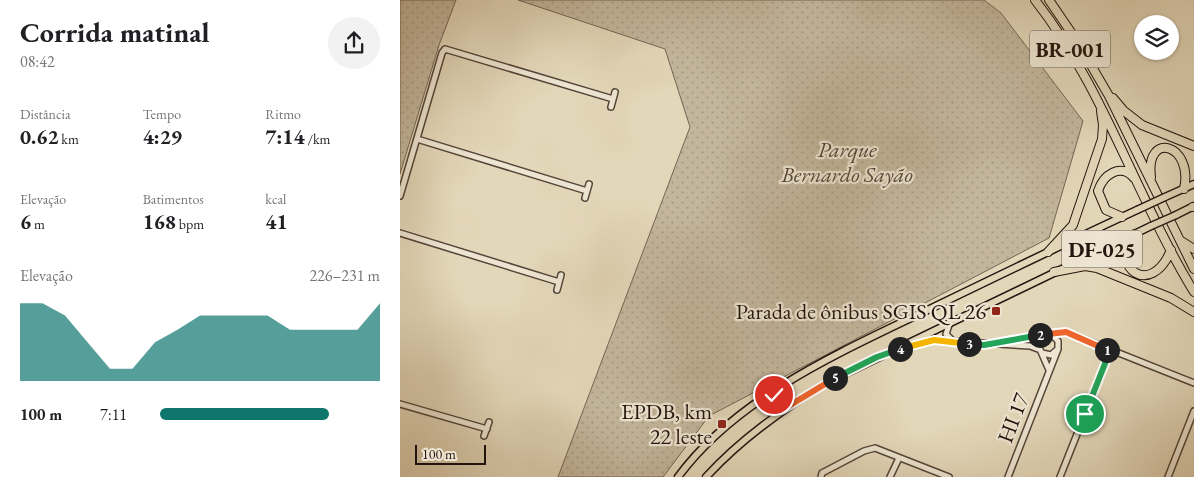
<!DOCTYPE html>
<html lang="pt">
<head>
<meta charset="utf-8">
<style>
	:root { --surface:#fff; --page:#f2f2f2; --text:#202124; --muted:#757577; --accent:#0f766e }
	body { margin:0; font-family:"EB Garamond",serif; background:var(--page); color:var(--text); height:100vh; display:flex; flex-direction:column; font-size:19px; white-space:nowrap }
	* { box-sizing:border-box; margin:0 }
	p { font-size:16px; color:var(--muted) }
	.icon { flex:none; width:28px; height:28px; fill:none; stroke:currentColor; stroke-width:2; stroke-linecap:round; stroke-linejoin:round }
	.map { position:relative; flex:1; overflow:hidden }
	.details { display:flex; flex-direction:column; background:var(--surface); width:400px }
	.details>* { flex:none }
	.controls { position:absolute; left:734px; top:15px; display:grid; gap:10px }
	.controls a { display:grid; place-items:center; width:45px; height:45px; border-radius:50%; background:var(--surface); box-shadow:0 1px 4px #0004; font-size:25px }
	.scale { position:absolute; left:15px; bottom:12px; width:71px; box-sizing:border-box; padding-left:5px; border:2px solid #24140e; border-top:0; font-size:14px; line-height:18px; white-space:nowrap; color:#24140e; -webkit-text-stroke:4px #ede5d2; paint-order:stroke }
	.pin { position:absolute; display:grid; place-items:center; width:42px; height:42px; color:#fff; margin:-21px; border:2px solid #fff; border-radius:50%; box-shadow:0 1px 5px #0007 }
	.km { position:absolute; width:25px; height:25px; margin:-12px; border-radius:50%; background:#222; color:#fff; font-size:14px; line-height:25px; text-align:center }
	.round { display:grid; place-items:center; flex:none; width:52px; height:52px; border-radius:26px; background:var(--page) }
	.headline { display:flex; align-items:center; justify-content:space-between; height:85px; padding:0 20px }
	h1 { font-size:28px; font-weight:700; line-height:38px }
	.metrics { display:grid; grid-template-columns:repeat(3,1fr); gap:8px; height:85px; padding:5px 20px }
	.metrics div { display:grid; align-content:center }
	.metrics b { font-size:21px; font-weight:700 }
	.metrics small { font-size:14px; font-weight:400 }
	.metrics p { font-size:14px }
	.chart { height:140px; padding:10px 20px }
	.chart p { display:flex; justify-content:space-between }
	.chart svg { width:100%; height:90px; margin-top:5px; fill:var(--accent); opacity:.7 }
	ul { padding:0 20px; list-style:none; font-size:16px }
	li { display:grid; grid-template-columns:80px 60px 1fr; align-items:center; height:38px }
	li i { height:12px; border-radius:6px; background:var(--accent) }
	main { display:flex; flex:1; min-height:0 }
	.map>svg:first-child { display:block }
</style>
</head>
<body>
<main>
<section class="details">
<div class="headline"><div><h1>Corrida matinal</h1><p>08:42</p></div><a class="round"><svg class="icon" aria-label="share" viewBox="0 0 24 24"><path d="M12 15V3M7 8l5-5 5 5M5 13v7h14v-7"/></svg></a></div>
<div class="metrics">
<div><p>Distância</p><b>0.62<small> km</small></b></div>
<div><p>Tempo</p><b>4:29</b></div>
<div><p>Ritmo</p><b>7:14<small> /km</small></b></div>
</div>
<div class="metrics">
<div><p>Elevação</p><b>6<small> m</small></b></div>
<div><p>Batimentos</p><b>168<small> bpm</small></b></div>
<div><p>kcal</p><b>41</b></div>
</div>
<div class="chart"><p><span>Elevação</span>226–231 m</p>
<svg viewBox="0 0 160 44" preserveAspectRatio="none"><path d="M0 44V6L10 6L20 12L30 25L40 38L50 38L60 25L70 19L80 12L90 12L100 12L110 12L120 19L130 19L140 19L150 19L160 6V44z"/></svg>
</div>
<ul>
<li><b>100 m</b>7:11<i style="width:77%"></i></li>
</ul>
</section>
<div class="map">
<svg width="794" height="477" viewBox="0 0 794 477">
	<defs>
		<pattern id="park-dots" width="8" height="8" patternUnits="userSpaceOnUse" patternTransform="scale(1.25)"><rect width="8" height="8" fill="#c3b69c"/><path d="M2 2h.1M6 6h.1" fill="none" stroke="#a79c85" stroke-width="1.8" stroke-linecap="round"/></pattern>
	</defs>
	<rect width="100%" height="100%" fill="#e3d7b9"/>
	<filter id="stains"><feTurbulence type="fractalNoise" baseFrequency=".004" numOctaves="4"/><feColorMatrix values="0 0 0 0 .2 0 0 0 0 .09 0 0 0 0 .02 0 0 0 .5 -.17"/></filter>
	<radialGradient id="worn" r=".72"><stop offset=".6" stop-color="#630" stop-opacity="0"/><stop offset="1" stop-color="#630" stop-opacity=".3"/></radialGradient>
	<path fill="url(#park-dots)" stroke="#746555" d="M 0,0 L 56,0 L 39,45 L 0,174 Z
		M 118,0 L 584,0 L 601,13 L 683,121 L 649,238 L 309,416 L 263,477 L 158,477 L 290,127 L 265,49 Z"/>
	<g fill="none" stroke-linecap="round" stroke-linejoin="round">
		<g stroke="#544539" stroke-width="8">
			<path id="minor" d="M 211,107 L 215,92
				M 17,139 L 187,191
				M 0,196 L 42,53 L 45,49 L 213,99
				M 185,198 L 189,184
				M 0,233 L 159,282
				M 157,290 L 161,275
				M 550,322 L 546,334 L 554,342
				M 650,334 L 666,332 L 794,383
				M 591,343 L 644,335
				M 504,348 L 534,340 L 630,346 L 638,349
				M 642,353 L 651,355 L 658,349 L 658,341 L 653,336 C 645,332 639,336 638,345 L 649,370
				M 0,404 L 87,429
				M 84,436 L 89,422
				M 421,477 L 422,473 L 464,451 L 475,448 L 549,477
				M 490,477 L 499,458
				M 608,477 L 658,349
				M 660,477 L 710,351
				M 768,477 L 794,411"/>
		</g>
		<g stroke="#24140e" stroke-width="9">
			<path id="major" d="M 765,197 L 794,184
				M 776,215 L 794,206
				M 375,394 L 369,399 L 370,407 L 382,410
				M 278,477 C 339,394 448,349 538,305 C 604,273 670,241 737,210
				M 306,477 C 341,439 382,410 426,383 L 751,226"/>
		</g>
		<g stroke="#24140e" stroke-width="10">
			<path id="highway" d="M 635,0 C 704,88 736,197 794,292
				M 649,0 L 677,41 L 709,96 L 794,269
				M 713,98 L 724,111 L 742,125 L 794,146
				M 751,177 C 745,130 794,144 784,189
				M 793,207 L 794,207
				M 722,217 L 706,210 L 698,191 C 703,175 721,162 734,178
				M 735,234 C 708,267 751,299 771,250
				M 781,241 L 794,249
				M 648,252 L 673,225 L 677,213 L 702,139 L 703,125 L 701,111
				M 654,272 L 685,266 L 697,268 L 771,298 L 794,312"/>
		</g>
		<use href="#minor" stroke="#ede5d2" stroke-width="5"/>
		<use href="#major" stroke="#e3d7b9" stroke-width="6"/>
		<use href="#highway" stroke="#e3d7b9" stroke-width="8"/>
		<g stroke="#24140e" stroke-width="9" stroke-linecap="butt">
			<path id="major-bridge" d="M 737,210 L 765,197
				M 751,226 L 776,215"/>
		</g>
		<use href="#major-bridge" stroke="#e3d7b9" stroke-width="6"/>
	</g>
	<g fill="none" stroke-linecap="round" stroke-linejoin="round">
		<g stroke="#fff" stroke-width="10">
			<path id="split-1" d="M 685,414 L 710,351 L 707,350"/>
		</g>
		<g stroke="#fff" stroke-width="10">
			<path id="split-2" d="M 640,335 L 666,332 L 707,350"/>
		</g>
		<g stroke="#fff" stroke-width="10">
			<path id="split-3" d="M 569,344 L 584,345 L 640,335"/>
		</g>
		<g stroke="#fff" stroke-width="10">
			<path id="split-4" d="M 500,349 L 534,340 L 569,344"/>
		</g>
		<g stroke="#fff" stroke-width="10">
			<path id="split-5" d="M 435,378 L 477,357 L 500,349"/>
		</g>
		<g stroke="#fff" stroke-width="10">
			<path id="split-6" d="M 373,409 L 382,410 L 435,378"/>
		</g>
		<g stroke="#fff" stroke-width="10">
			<path id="split-7" d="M 373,409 L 369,403 L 374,395"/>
		</g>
		<use href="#split-1" stroke="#22a559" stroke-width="6"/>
		<use href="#split-2" stroke="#f0652b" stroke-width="6"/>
		<use href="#split-3" stroke="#22a559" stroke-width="6"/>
		<use href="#split-4" stroke="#f5b400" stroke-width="6"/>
		<use href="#split-5" stroke="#22a559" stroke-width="6"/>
		<use href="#split-6" stroke="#f0652b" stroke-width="6"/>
		<use href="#split-7" stroke="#f5b400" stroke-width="6"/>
	</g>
	<g fill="#8f2418" stroke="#ede5d2" stroke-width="2">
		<rect x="591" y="306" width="10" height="10" rx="2.5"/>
		<rect x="317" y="419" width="10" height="10" rx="2.5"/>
	</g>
	<g text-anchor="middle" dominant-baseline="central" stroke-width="4.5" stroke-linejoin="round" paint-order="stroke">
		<g fill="#ede5d2" stroke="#605349" stroke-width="1">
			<rect x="630" y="30.5" width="80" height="37" rx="4"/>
			<rect x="662" y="230.5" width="80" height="37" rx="4"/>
		</g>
		<g font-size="21" font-weight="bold" fill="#24140e">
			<text x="670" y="49">BR-001</text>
			<text x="702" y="249">DF-025</text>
		</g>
		<g font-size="22" font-style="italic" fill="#544539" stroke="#ede5d2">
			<text x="447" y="149">Parque<tspan x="447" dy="25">Bernardo Sayão</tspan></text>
		</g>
		<g font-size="22" fill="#24140e" stroke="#ede5d2" text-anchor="end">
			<text x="586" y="311">Parada de ônibus SGIS QL 26</text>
			<text x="312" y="411">EPDB, km<tspan x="312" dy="25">22 leste</tspan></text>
		</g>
		<g font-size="22" fill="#24140e" stroke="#ede5d2">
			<text transform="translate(613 418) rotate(-69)">HI 17</text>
		</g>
	</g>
	<rect width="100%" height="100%" filter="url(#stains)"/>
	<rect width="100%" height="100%" fill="url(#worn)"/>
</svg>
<div class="controls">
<a><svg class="icon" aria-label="layers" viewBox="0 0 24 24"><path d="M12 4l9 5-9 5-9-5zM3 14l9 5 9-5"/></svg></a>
</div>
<div class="scale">100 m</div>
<div class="pin" style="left:685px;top:414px;background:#1e9e55"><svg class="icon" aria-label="arrive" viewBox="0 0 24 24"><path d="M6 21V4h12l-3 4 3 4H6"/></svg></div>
<div class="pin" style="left:374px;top:395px;background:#d93025"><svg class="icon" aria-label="check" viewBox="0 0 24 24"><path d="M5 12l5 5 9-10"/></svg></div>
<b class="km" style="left:707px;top:350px">1</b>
<b class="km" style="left:640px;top:335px">2</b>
<b class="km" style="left:569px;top:344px">3</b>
<b class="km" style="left:500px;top:349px">4</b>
<b class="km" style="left:435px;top:378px">5</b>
</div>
</main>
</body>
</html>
